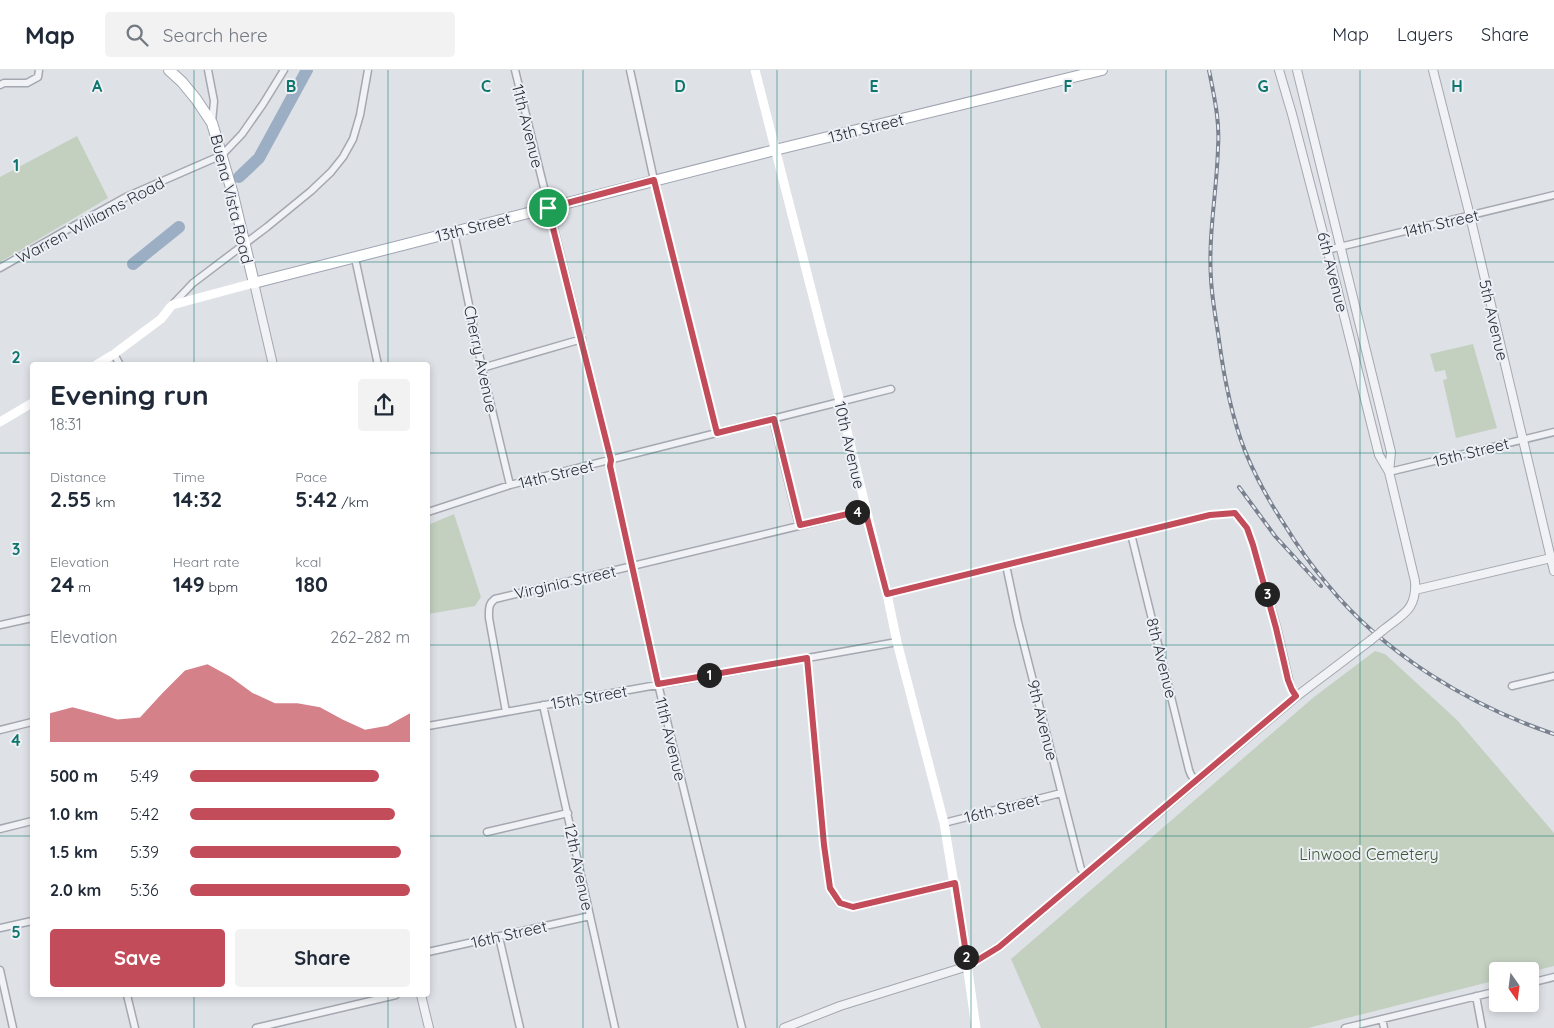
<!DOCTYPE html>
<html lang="en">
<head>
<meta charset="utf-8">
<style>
	:root { --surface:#fff; --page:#f2f2f3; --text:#1f2937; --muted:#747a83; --line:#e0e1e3; --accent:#c24c5a }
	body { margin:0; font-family:Quicksand,sans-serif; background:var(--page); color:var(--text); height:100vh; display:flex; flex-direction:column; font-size:19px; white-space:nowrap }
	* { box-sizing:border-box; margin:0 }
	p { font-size:16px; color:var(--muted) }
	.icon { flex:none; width:28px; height:28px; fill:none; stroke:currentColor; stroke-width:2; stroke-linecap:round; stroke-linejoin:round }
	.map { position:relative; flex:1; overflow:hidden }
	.drawer { position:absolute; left:30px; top:292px; width:400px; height:635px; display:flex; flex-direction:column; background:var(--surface); border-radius:5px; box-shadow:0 2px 8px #0003 }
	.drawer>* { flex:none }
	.needle { width:32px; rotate:166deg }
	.controls { position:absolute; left:1489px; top:892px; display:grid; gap:10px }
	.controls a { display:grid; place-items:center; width:50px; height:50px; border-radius:5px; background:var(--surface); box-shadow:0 2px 8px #0003; font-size:25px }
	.pin { position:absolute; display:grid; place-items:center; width:42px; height:42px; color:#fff; margin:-21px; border:2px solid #fff; border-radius:50%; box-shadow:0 1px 5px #0007 }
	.km { position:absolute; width:25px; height:25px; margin:-12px; border-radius:50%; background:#222; color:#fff; font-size:14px; line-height:25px; text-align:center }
	.round { display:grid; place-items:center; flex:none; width:52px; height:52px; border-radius:5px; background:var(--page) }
	.overview { display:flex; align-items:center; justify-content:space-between; height:85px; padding:0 20px }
	h1 { font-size:28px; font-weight:800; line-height:38px }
	.figures { display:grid; grid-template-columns:repeat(3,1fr); gap:8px; height:85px; padding:5px 20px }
	.figures div { display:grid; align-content:center }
	.figures b { font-size:21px; font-weight:800 }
	.figures small { font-size:14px; font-weight:400 }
	.figures p { font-size:14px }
	.chart { height:140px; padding:10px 20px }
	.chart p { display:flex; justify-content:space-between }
	.chart svg { width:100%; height:90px; margin-top:5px; fill:var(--accent); opacity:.7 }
	.button { display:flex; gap:10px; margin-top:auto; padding:10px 20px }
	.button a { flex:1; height:58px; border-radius:5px; background:var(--accent); color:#fff; font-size:20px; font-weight:800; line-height:58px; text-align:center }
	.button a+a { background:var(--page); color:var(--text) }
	ul { padding:0 20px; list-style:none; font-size:16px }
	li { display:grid; grid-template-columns:80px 60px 1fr; align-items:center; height:38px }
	li i { height:12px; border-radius:6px; background:var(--accent) }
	header { display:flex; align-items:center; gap:30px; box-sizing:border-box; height:70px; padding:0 25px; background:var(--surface); border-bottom:1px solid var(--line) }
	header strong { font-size:24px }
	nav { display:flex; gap:28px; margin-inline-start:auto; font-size:18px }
	.search { width:350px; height:45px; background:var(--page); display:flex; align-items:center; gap:12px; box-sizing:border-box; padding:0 18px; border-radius:5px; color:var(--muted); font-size:19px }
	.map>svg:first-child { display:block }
</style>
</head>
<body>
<header>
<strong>Map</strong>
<div class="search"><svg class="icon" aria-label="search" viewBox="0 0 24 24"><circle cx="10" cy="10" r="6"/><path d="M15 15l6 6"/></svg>Search here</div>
<nav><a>Map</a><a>Layers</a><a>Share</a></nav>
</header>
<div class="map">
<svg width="1554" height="958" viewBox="0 0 1554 958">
	<rect width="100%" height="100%" fill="#dee1e6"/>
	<path fill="#c3d0c0" d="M 77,66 L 108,128 L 0,192 L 0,107 Z
		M 1473,274 L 1497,358 L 1456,368 L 1443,310 L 1447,309 L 1445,300 L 1435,302 L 1430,284 Z
		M 454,444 L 481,527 L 475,536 L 428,544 L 428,455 Z
		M 1375,581 L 1385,584 L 1457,650 L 1554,763 L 1554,896 L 1530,902 L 1498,901 L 1497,910 L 1308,958 L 1041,958 L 1011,889 L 1314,627 Z"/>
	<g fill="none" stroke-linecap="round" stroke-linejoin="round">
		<path stroke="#9caec4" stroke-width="12" d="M 239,107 L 259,88 L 307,0
			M 133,194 L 179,157"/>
		<g stroke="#a4a8b0" stroke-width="9">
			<path id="minor" d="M 208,0 L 214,31 L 212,52
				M 515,0 L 611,390 L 610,396 L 658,614 L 742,958
				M 630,0 L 654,110 L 717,363
				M 0,15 L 4,13 L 27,13 L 38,7 L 39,0
				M 454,162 L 482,298 L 510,415
				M 1327,180 L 1554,125
				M 355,188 L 378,295
				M 0,198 L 70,158 L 128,126 L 222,85 L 242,64 L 263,34 L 284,0
				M 172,235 L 193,213 L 267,157 L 311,121 L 331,102 L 343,87 L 353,69 L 360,45 L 368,0
				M 114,284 L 120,295
				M 482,298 L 582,269
				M 773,349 L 799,455
				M 1389,402 L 1554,362
				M 428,442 L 510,415 L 891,319
				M 1131,464 L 1189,700 L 1191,705 L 1196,711
				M 1006,495 L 1018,552 L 1081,799 L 1086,804
				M 887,524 L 1210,445 L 1235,443 L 1247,458 L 1253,475 L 1277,558 L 1289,610 L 1292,620 L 1297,626
				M 0,555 L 32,548
				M 807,588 L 824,775 L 830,818 L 839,833 L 853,837 L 955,813
				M 1512,616 L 1554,606
				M 543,635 L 615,958
				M 506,642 L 489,548 C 489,540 488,534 495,529 L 865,440
				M 428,656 L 897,572
				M 0,660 L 32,652
				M 944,753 L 1061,723
				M 0,759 L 32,751
				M 487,762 L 568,743
				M 0,858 L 32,851
				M 499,867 L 520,958
				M 428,882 L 590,846
				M 0,900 L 13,958
				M 1530,913 L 1554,907
				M 127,925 L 135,958
				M 1476,926 L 1482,958
				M 1382,949 L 1384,958
				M 256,958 L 396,925
				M 1345,958 L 1498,921"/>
		</g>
		<g stroke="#a4a8b0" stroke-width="10">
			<path id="tertiary" d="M 1279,0 L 1292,44 L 1331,194 L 1379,385 L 1389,402 L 1415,511 C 1417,540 1403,544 1382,561
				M 1297,0 L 1391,382 L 1389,402
				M 1433,0 L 1470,146 L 1554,501
				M 254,213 L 273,295
				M 1415,520 L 1551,488
				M 421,925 L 429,958
				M 784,958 L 840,936 L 968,896 L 999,877 L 1297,626 L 1371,570"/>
		</g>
		<g stroke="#9fa5b1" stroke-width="12">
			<path id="primary" d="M 169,0 L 182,12 L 196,29 L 212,53 L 232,121 L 254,213 L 775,80 L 1102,0"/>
		</g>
		<use href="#minor" stroke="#f1f2f5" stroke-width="6"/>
		<use href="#tertiary" stroke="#f1f2f5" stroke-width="8"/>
		<path stroke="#fff" stroke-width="9" d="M 755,0 L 840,332 L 887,524 L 897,572 L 944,753 L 966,887 L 976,958
			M 96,295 L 114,284 L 161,249 L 172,235 L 254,213
			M 0,352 L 32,333"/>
		<use href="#primary" stroke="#fff" stroke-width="10"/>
		<g stroke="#79818f" stroke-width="4">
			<path id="rail" d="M 1209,0 C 1214,26 1220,51 1218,77 C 1217,121 1208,164 1211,209 C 1212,229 1216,249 1219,270 C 1224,308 1231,345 1245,381 C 1256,408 1270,433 1286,457 C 1298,477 1312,496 1327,514 C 1383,583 1470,636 1554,664
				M 1239,417 L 1275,466 L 1321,516"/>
		</g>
		<use href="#rail" stroke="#edf0f4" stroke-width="2" stroke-dasharray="5.5" stroke-linecap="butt"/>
		<g stroke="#a4a8b0" stroke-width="10" stroke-linecap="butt">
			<path id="tertiary-bridge" d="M 1371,570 L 1382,561"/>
		</g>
		<use href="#tertiary-bridge" stroke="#f1f2f5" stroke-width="8"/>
	</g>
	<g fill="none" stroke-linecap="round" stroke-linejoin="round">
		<g stroke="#fff" stroke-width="10">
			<path id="route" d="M 654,110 L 717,363 L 774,349 L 800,455 L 865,440 L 887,524 L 1210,445 L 1235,443 L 1247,458 L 1253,475 L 1276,558 L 1288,610 L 1292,620 L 1296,626 L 999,877 L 968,896 L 955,813 L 853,837 L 840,833 L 830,818 L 824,775 L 807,588 L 658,614 L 610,396 L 611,390 L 548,138 Z"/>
		</g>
		<use href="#route" stroke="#c24c5a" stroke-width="6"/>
	</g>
	<path fill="none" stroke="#0f766e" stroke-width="1" stroke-opacity="0.55" d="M 194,0 L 194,295M 388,0 L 388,295M 583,0 L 583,958M 777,0 L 777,958M 971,0 L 971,958M 1166,0 L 1166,958M 1360,0 L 1360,958M 0,192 L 1554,192M 0,383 L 32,383M 428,383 L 1554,383M 0,575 L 32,575M 428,575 L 1554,575M 0,766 L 32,766M 428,766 L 1554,766M 194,925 L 194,958M 388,925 L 388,958"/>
	<g text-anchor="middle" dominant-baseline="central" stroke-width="4" stroke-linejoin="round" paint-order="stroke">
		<g font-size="16" fill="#292f3c" stroke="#edf0f4">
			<text transform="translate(528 56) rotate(76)">11th Avenue</text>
			<text transform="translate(866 58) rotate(-14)">13th Street</text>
			<text transform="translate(232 129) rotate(76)">Buena Vista Road</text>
			<text transform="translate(90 150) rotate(-28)">Warren Williams Road</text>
			<text transform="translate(1441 153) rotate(-13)">14th Street</text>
			<text transform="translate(473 157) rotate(-14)">13th Street</text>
			<text transform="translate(1333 202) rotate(76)">6th Avenue</text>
			<text transform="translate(1494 250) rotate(77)">5th Avenue</text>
			<text transform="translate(481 289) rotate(78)">Cherry Avenue</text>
			<text transform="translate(850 375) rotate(77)">10th Avenue</text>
			<text transform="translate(1471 382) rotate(-14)">15th Street</text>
			<text transform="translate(556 404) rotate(-14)">14th Street</text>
			<text transform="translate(565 512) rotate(-13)">Virginia Street</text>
			<text transform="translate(1162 588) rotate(76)">8th Avenue</text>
			<text transform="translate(589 627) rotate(-10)">15th Street</text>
			<text transform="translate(1043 650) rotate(76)">9th Avenue</text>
			<text transform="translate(671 669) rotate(76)">11th Avenue</text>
			<text transform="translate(1002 738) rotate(-14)">16th Street</text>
			<text transform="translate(579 797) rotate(78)">12th Avenue</text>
			<text transform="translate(509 864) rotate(-13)">16th Street</text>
		</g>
		<g font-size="16" fill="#3c5737" stroke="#edf0f4">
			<text x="1369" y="784">Linwood Cemetery</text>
		</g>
	</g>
	<g font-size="16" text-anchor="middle" font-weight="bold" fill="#0f766e" stroke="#edf0f4" stroke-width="4" stroke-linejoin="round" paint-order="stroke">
		<text x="97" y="22">A</text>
		<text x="291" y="22">B</text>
		<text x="486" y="22">C</text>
		<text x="680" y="22">D</text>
		<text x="874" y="22">E</text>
		<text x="1068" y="22">F</text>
		<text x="1263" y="22">G</text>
		<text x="1457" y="22">H</text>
		<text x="16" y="101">1</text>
		<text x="16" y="293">2</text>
		<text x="16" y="485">3</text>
		<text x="16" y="676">4</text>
		<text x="16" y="868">5</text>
	</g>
</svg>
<div class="controls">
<a><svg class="needle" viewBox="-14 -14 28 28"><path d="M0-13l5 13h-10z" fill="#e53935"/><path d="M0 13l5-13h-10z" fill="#747a83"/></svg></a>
</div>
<div class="pin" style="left:548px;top:138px;background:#1e9e55"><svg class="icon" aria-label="arrive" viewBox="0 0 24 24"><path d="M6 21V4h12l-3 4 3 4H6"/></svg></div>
<b class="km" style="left:709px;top:605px">1</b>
<b class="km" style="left:966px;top:887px">2</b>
<b class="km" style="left:1267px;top:524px">3</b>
<b class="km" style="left:857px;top:442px">4</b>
<section class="drawer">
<div class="overview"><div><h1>Evening run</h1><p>18:31</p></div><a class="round"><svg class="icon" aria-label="share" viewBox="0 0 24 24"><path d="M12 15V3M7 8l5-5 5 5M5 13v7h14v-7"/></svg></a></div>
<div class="figures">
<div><p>Distance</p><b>2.55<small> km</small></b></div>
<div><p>Time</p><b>14:32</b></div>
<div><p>Pace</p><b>5:42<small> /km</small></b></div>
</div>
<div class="figures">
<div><p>Elevation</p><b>24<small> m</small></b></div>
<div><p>Heart rate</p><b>149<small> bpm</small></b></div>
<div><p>kcal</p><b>180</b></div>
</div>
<div class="chart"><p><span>Elevation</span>262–282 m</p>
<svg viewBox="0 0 160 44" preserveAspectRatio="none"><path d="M0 44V30L10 27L20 30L30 33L40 32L50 20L60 9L70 6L80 12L90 20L100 25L110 25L120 27L130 33L140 38L150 36L160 30V44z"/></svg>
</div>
<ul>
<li><b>500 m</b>5:49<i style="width:86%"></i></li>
<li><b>1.0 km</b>5:42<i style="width:93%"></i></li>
<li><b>1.5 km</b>5:39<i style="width:96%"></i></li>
<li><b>2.0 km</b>5:36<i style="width:100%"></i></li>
</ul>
<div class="button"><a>Save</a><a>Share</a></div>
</section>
</div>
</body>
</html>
